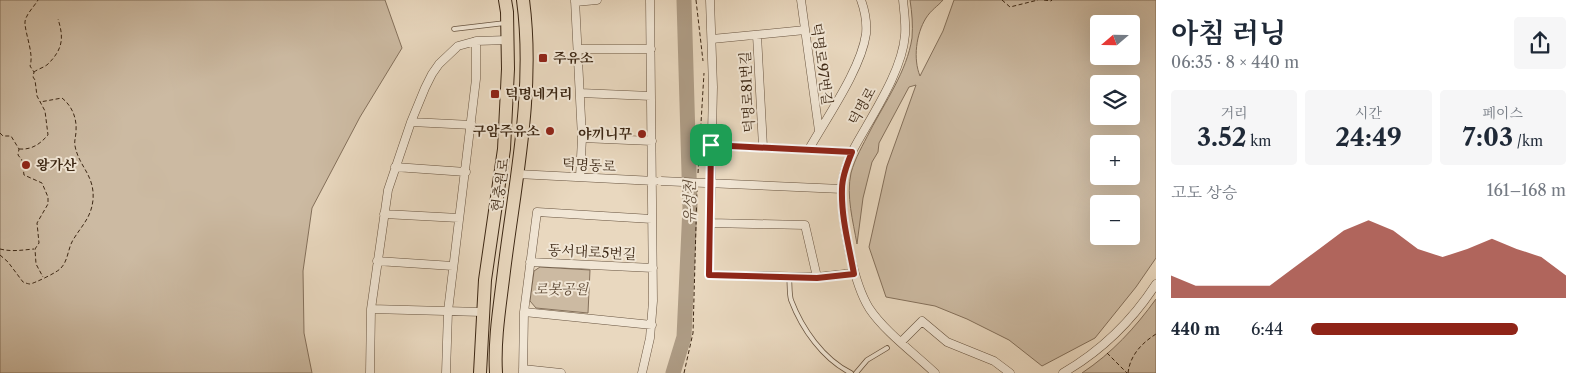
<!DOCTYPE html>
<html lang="ko">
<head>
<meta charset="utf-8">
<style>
	:root { --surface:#fff; --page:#f6f6f7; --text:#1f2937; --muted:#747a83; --accent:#8f2418 }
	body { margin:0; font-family:"Libre Caslon Text","Noto Serif KR",serif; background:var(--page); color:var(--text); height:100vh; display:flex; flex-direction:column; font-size:19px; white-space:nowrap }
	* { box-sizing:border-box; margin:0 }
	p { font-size:16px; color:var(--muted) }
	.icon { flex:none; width:28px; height:28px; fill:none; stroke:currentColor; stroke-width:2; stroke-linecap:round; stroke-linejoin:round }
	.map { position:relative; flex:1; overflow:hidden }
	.side { display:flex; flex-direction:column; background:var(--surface); width:425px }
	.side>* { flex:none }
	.needle { width:32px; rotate:250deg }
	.tools { position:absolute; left:1090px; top:15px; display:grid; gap:10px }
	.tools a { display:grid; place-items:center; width:50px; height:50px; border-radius:5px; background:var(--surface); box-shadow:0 5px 20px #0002; font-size:25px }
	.pin { position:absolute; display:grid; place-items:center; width:42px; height:42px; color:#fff; margin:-21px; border-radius:10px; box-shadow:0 2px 8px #0006 }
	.round { display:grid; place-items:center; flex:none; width:52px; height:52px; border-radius:5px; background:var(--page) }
	.overview { display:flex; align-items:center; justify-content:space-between; height:85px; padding:0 15px }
	h1 { font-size:28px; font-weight:700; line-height:38px }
	.metrics { display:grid; grid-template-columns:repeat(3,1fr); gap:8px; height:85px; padding:5px 15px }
	.metrics div { display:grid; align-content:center; border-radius:5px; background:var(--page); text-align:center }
	.metrics b { font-size:25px; font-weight:700 }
	.metrics small { font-size:14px; font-weight:400 }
	.metrics p { font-size:14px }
	.chart { height:140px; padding:10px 15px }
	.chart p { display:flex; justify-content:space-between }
	.chart svg { width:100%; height:90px; margin-top:5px; fill:var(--accent); opacity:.7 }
	ul { padding:0 15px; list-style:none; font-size:16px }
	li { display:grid; grid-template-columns:80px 60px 1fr; align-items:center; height:38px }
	li i { height:12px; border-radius:6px; background:var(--accent) }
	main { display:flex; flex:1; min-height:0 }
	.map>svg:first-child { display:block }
</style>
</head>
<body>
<main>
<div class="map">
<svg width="1156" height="373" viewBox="0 0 1156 373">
	<rect width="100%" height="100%" fill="#e9d8bf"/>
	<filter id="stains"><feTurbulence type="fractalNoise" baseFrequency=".004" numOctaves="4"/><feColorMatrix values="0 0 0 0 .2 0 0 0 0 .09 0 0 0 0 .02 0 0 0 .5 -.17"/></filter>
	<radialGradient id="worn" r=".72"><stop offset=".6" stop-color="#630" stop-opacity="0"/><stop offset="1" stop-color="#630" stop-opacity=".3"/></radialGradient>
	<path fill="#ccbaa2" stroke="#84705b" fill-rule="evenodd" d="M 0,0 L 385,0 L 402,48 L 360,117 L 312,208 L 303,271 L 304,333 L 312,373 L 0,373 Z
		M 910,0 L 943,0 C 938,6 931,10 926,18 C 916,34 913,59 920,76 L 943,31 L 954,0 L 1156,0 L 1156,258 L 1136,287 L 1095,338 L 1042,366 L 1009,340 L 967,319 L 935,306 L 886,297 L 869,247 L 887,166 L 916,85 L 909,87 L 879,143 L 878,152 L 872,162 L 863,198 L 857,244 C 853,221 846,196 851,173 C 855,158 863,145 870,131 C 885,102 907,71 912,38 C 913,25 912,13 910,0 ZM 1099,24 L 1131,24 L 1131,56 L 1099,56 ZM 1099,84 L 1131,84 L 1131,116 L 1099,116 ZM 1099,144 L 1131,144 L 1131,176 L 1099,176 ZM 1099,204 L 1131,204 L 1131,236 L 1099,236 Z
		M 540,267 L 590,270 L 588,313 L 536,308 L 530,301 L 534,271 Z
		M 1156,299 L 1156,373 L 1082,373 C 1112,353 1135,328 1156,299 Z"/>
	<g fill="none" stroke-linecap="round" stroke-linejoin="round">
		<path stroke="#ae9c85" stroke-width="15" d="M 673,373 L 684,337 L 690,207 L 684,0"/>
		<g stroke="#67533f" stroke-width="5.5">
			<path id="service" d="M 454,29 L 505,23
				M 789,277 C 790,284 789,293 791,300 C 802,329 823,359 851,373
				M 856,373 L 867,360 L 887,348"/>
		</g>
		<g stroke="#67533f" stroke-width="9">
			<path id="minor" d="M 575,0 L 582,138 L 580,177
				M 710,0 L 713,87 L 709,275 L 817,277 L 854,273
				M 801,0 L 819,131
				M 903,0 C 904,11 906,23 905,35 C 902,73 870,118 852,152 C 847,164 842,176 842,189 C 841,220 853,282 869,308 C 884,331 915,354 935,373
				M 575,2 L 597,0
				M 757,35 L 763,147
				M 712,39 L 805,30
				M 578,49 L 651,49
				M 580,93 L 651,96
				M 411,122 L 472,125
				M 582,138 L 652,141
				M 711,145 L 852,152
				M 809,149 C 827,117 861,69 866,34 C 867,23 865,11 861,0
				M 395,167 L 466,172
				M 517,174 L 655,181
				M 707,183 L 842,189
				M 384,214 L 459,218
				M 710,223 L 805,225 L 817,277
				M 377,261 L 453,266
				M 530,262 L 653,268
				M 371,309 L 482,312
				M 524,312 L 652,325
				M 901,342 L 922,321 L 947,342 L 994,361 L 1010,373
				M 523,369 L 561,373
				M 370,373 L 371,309 L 388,190 L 411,122 L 425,88 L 432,74 L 439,64 L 458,46 L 476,41 L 508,40
				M 446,373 L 448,311 L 476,79 L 476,41
				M 523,373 L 524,312 L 537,212 L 652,219
				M 642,373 L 650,338 L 653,301 L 650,0
				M 1063,373 C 1101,351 1132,321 1156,284"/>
		</g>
		<g stroke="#3c2714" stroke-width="14">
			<path id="primary" d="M 480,373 L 485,280 L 504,149 L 508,69 L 507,12 L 505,0
				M 496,373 C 494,339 500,305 504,271 C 515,182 535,90 523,0"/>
		</g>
		<path stroke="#3c2714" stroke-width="1" stroke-dasharray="4 2.5" stroke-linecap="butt" d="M 696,0 L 703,61
			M 1002,0 L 1010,7 L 1038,0
			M 1044,0 L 1051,1 L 1052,0
			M 34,72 C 38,69 45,67 48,64 C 63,49 64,38 58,19
			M 0,133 L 3,136 L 11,136 L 19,149 L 18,155 L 22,160 L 24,175 L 42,183 L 48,197 L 48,204 L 37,223 L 39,243 L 35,249 L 36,264 L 43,277
			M 19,149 C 32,150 40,144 48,135 L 45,111 L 37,96 L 35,80 L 33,77 L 34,72 L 30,66 C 34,55 26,36 25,24 C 24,16 34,7 38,0
			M 698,173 L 704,73
			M 0,249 C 12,252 22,250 34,249
			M 0,255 L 8,262 L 23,282 C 25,283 29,284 30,284 C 35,283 58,272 61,268 C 68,261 68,248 73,240 C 82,225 91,218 93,200 C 95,175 79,167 75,146 C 74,140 76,137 76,131 C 77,118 72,106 62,98 L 40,102
			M 1107,353 L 1127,373
			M 684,373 L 693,333 L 697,190
			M 1128,373 C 1130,355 1142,343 1156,334"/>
		<use href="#service" stroke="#f1e6d5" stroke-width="4"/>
		<use href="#minor" stroke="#f1e6d5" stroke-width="8"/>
		<use href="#primary" stroke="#e9d8bf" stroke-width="12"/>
		<g stroke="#67533f" stroke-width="9" stroke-linecap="butt">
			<path id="minor-bridge" d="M 661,181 L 705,183"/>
		</g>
		<use href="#minor-bridge" stroke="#f1e6d5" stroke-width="8"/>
	</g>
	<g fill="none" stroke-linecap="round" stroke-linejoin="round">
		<g stroke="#fff" stroke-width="10">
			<path id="route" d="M 711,145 L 852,152 C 847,164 842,177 842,189 C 841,217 849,246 854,274 L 817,278 L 709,275 Z"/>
		</g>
		<use href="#route" stroke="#8f2418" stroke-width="6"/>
	</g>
	<g fill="#8f2418" stroke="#f1e6d5" stroke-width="2">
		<rect x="538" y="53" width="10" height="10" rx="2.5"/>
		<rect x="490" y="89" width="10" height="10" rx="2.5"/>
		<circle cx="550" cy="131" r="5"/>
		<circle cx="642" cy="134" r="5"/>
		<circle cx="26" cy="165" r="5"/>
	</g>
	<g text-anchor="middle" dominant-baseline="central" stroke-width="4" stroke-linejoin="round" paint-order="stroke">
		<g font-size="14" font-weight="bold" fill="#3c2714" stroke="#f1e6d5" text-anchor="start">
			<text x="553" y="58">주유소</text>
			<text x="505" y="94">덕명네거리</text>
			<text x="540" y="131" text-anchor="end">구암주유소</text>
			<text x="632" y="134" text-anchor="end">야끼니꾸</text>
			<text x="36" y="165">왕가산</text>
		</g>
		<g font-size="14" fill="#3c2714" stroke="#f1e6d5">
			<text transform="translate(822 64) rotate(82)">덕명로97번길</text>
			<text transform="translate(747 92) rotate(-93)">덕명로81번길</text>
			<text transform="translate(862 106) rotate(-61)">덕명로</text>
			<text transform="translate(589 165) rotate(3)">덕명동로</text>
			<text transform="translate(500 185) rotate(-82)">현충원로</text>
			<text transform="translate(592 252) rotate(3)">동서대로5번길</text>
		</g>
		<g font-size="14" font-style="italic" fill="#604c38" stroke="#f1e6d5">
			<text x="561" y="289">로봇공원</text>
		</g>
		<g font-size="15" font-style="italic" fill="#5e4a36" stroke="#f1e6d5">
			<text transform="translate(689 202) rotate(-90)">유성천</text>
		</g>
	</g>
	<rect width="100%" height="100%" filter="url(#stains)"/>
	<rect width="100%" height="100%" fill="url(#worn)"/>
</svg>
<div class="tools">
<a><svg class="needle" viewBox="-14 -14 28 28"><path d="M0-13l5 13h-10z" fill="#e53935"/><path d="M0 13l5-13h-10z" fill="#747a83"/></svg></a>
<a><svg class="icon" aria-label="layers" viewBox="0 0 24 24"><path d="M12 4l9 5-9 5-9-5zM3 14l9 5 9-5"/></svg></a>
<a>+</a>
<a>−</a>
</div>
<div class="pin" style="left:711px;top:145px;background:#1e9e55"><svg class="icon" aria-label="arrive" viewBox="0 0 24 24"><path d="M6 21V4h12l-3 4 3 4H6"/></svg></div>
</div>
<section class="side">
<div class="overview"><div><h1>아침 러닝</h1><p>06:35 · 8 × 440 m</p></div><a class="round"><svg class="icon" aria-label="share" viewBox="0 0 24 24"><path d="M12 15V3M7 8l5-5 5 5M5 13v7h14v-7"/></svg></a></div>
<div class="metrics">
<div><p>거리</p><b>3.52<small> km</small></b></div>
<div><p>시간</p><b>24:49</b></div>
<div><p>페이스</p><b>7:03<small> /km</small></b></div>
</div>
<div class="chart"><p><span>고도 상승</span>161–168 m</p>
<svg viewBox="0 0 160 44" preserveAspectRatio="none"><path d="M0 44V33L10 38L20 38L30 38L40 38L50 29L60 20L70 11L80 6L90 11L100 20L110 24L120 20L130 15L140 20L150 24L160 33V44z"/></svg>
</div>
<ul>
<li><b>440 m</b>6:44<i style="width:81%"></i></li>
</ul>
</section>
</main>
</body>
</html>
